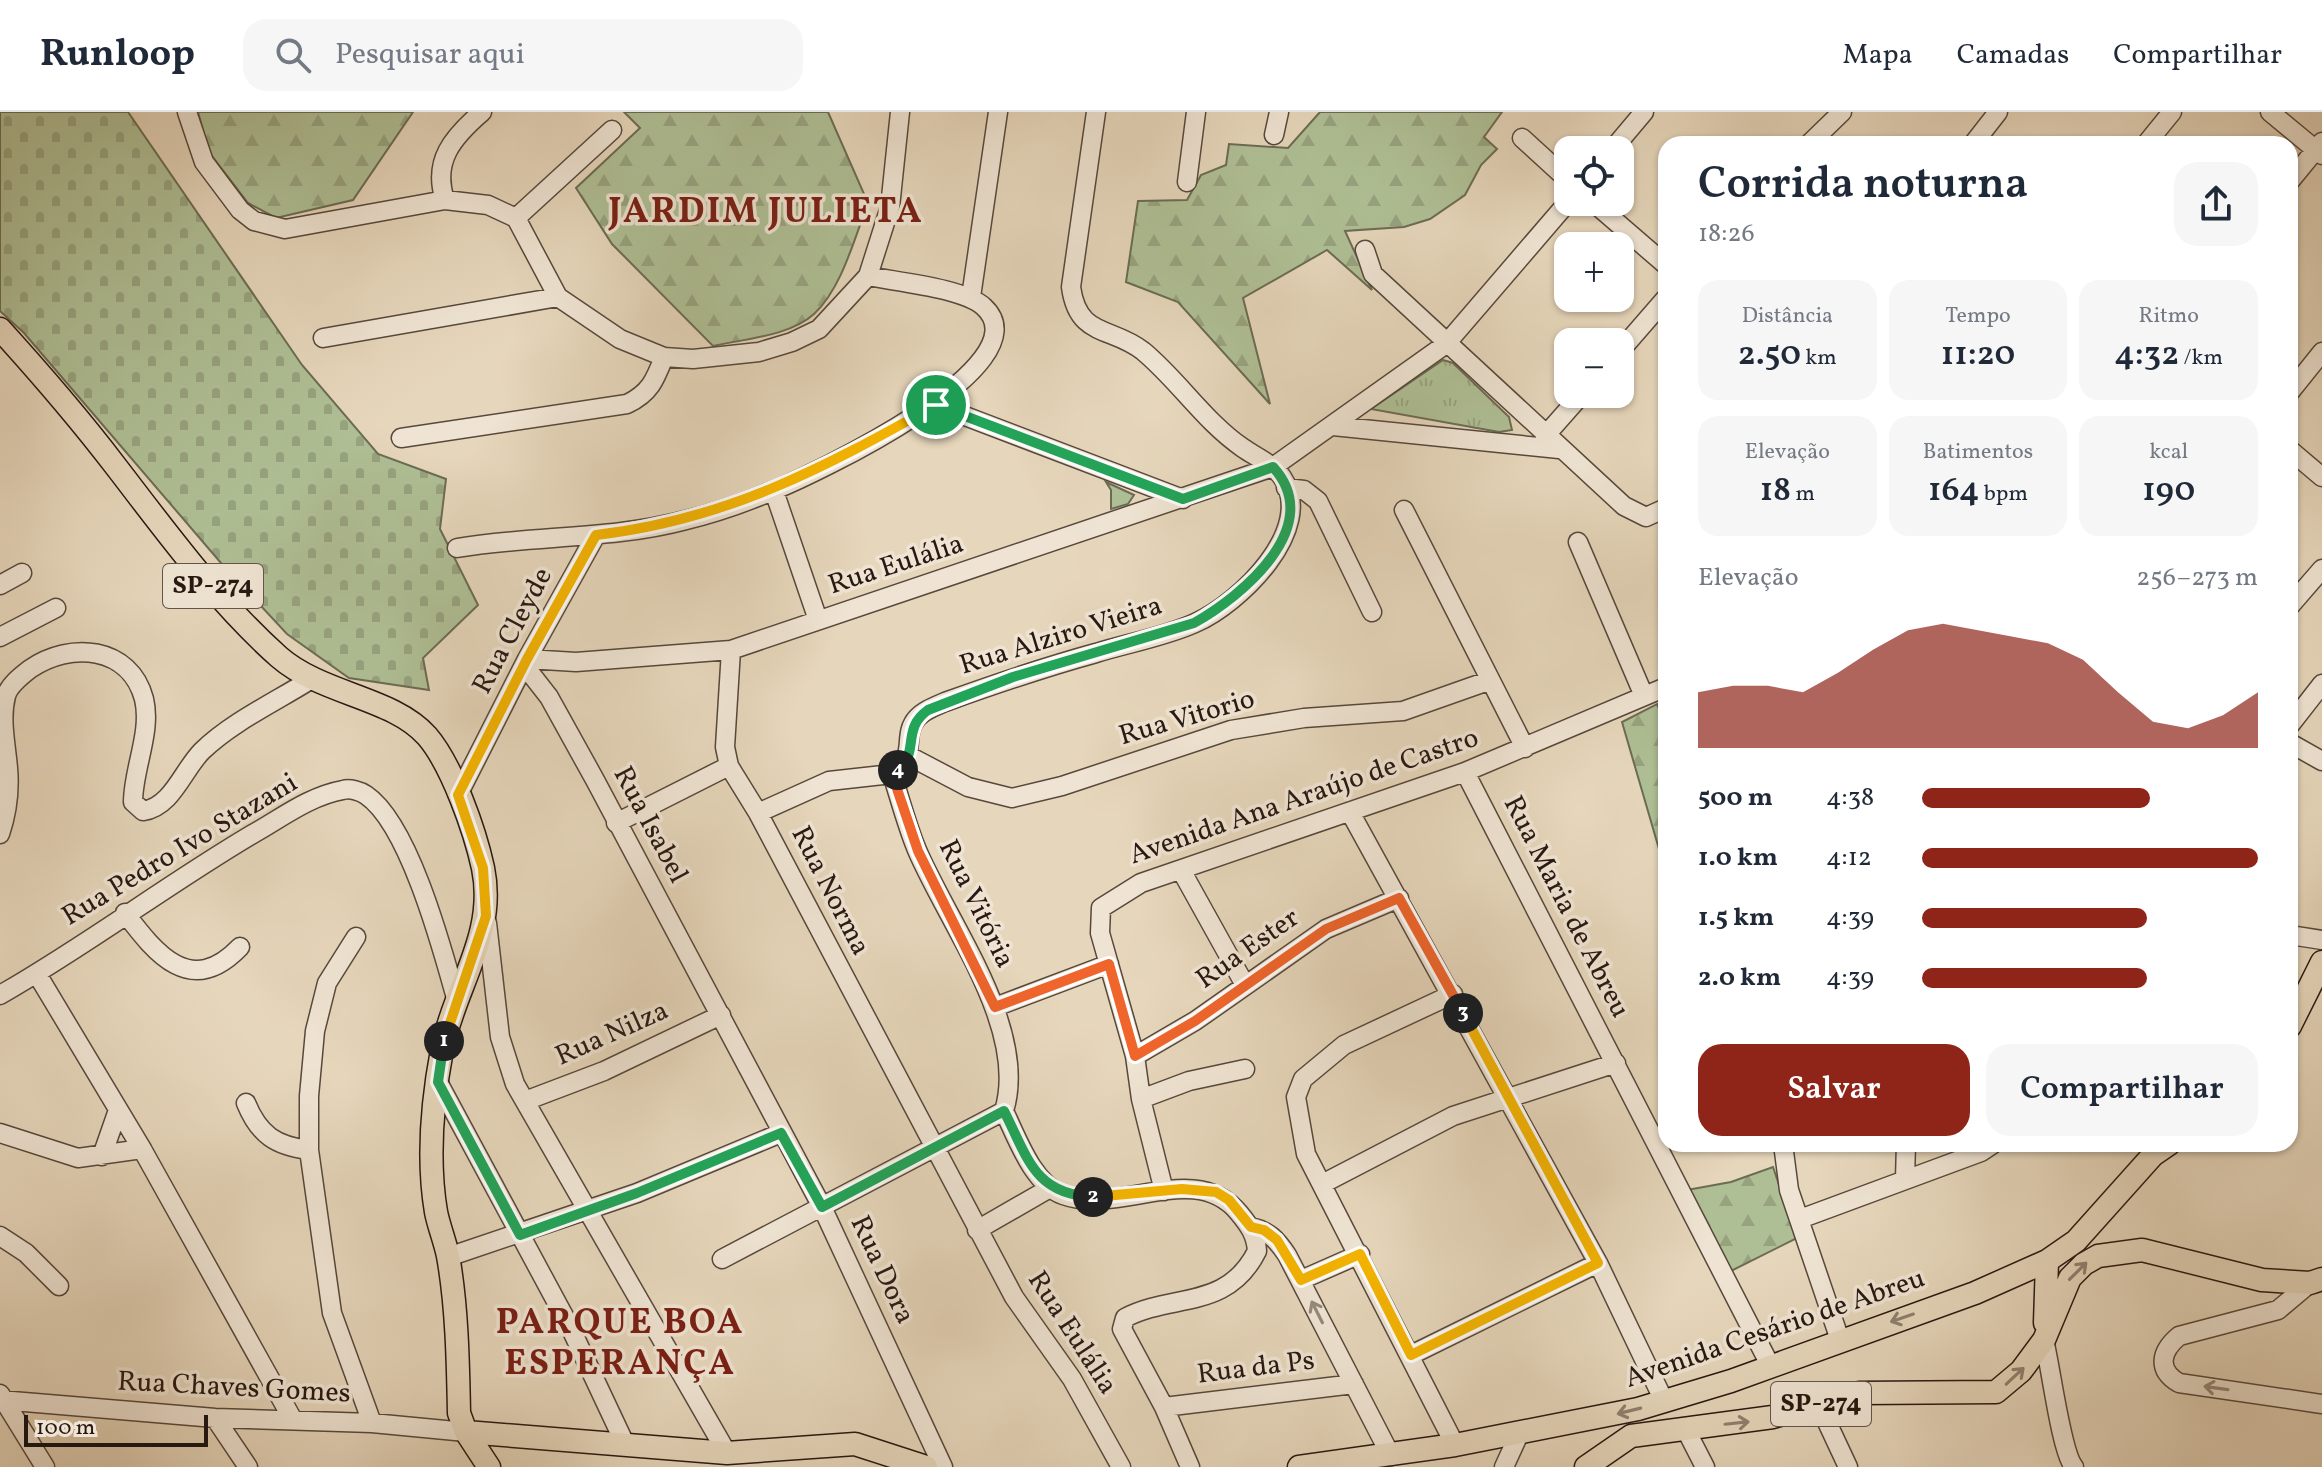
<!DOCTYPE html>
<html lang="pt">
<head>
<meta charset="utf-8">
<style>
	:root { --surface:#fff; --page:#f6f6f7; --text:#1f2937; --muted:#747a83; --line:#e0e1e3; --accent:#8f2418 }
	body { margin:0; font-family:Vollkorn,serif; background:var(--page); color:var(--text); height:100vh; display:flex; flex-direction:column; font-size:30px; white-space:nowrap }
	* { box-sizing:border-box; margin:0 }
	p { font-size:26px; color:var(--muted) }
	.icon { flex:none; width:44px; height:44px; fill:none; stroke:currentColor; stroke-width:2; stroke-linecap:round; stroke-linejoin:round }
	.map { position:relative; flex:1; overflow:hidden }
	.sheet { position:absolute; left:1658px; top:24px; width:640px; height:1016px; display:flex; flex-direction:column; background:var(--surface); border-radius:24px; box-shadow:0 2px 6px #0004 }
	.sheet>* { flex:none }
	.buttons { position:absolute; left:1554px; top:24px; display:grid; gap:16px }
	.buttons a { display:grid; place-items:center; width:80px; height:80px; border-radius:16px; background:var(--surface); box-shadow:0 2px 6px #0004; font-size:40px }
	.scale { position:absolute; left:24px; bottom:20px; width:184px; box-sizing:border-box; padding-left:8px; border:4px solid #271812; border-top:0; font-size:22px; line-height:28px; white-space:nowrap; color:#271812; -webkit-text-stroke:6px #efe4d3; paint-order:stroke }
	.pin { position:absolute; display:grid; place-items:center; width:68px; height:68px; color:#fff; margin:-34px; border:4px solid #fff; border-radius:50%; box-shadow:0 2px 8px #0007 }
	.km { position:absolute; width:40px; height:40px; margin:-20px; border-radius:50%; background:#222; color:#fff; font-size:22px; line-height:40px; text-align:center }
	.round { display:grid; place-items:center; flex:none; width:84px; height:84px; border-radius:24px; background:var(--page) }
	.summary { display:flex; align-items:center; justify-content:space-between; height:136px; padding:0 40px }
	h1 { font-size:44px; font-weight:600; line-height:60px }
	.metrics { display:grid; grid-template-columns:repeat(3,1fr); gap:12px; height:136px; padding:8px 40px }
	.metrics div { display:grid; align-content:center; border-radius:20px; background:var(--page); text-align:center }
	.metrics b { font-size:34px; font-weight:600 }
	.metrics small { font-size:22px; font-weight:400 }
	.metrics p { font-size:22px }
	.chart { height:224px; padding:16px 40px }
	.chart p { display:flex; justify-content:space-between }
	.chart svg { width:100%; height:144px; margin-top:8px; fill:var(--accent); opacity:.7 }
	.cta { display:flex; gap:16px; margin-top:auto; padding:16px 40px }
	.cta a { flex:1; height:92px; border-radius:24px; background:var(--accent); color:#fff; font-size:32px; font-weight:600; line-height:92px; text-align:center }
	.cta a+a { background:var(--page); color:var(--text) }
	ul { padding:0 40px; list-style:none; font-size:26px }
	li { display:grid; grid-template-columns:128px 96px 1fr; align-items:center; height:60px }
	li i { height:20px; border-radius:10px; background:var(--accent) }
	header { display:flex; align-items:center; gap:48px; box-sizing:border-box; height:112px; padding:0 40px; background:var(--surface); border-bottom:2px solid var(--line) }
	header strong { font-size:38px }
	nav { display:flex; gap:44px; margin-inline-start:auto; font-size:28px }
	.search { width:560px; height:72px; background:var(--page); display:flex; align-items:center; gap:20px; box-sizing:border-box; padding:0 28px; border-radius:24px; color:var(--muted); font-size:30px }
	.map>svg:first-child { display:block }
</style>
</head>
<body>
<header>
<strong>Runloop</strong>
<div class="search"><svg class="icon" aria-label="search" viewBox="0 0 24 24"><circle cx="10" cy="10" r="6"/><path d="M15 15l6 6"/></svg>Pesquisar aqui</div>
<nav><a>Mapa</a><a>Camadas</a><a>Compartilhar</a></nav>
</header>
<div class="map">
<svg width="2322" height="1355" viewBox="0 0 2322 1355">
	<defs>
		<pattern id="grass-tufts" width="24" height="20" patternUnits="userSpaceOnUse" patternTransform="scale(2)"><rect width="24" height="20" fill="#afbf95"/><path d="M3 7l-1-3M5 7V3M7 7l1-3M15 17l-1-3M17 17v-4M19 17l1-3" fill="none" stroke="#97a37f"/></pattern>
		<pattern id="forest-firs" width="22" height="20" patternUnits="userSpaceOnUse" patternTransform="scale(2)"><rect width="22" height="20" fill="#afbf95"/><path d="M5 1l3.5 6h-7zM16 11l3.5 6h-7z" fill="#97a37f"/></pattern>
		<pattern id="cemetery-stones" width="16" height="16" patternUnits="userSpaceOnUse" patternTransform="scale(2)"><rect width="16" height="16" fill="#afbf95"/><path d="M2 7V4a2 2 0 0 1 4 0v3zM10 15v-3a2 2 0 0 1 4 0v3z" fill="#97a37f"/></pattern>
	</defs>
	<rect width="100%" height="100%" fill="#e6d6bb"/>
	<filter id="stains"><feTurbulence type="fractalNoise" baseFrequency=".0025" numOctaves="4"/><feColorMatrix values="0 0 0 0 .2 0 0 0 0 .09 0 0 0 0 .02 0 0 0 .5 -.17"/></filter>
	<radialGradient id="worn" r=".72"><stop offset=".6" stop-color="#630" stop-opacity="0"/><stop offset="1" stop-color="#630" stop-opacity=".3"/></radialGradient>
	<path fill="url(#grass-tufts)" stroke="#6b6c54" stroke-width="2" d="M 1443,248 L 1453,251 L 1509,305 L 1512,318 L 1499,320 L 1371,297 Z
		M 1106,370 L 1134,383 L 1128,392 L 1111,397 L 1111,378 Z"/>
	<path fill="url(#forest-firs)" stroke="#6b6c54" stroke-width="2" d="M 198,0 L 413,0 L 353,88 L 276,106 L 248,91 L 209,40 Z
		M 624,0 L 828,0 L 868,91 C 854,127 842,176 814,202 C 790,224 744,227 713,234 L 612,132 L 576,76 L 640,16 Z
		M 1320,0 L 1502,0 L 1484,25 L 1497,37 L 1481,53 L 1465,83 L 1430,107 L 1404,115 L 1345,119 L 1372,178 L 1327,138 L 1243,186 L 1270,292 L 1178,190 L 1126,170 L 1138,89 L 1187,88 L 1201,63 L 1226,53 L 1229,32 L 1288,36 Z
		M 1657,592 L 1666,612 L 1666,761 L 1622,610 Z
		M 1773,1055 L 1797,1126 L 1731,1159 L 1687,1078 L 1731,1070 Z"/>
	<path fill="url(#cemetery-stones)" stroke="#6b6c54" stroke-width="2" d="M 0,0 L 128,0 L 302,253 L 378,342 L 446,367 L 440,417 L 478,493 L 423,546 L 429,578 L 349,566 L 287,522 L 221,451 L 24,221 L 0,199 Z"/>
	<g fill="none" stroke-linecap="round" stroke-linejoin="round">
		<g stroke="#57483c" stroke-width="21">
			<path id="minor" d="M 187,0 L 204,50 L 240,98 L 254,109 L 285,117 L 445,88 L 488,93 L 516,106 L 558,185 L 620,227 L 664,245 L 693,247 L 759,240 L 792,230 L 819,217 L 868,164 L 890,95 L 900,0
				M 2270,0 L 2322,43
				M 1274,23 L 1279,0
				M 1522,26 L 1568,68
				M 1809,32 L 1842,0
				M 1973,32 L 1998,0
				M 2146,32 L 2172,0
				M 1612,38 L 1644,0
				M 2290,69 L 2322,30
				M 1187,70 L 1196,0
				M 445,88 C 432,49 453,25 482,0
				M 1593,90 L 1666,153
				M 516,106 L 612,18
				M 1365,138 L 1373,162 L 1624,394 L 1646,405 L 1666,396
				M 971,185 L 998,0
				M 323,226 L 558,185
				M 1620,239 L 1666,186
				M 2290,280 L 2322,240
				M 936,293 L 1183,387
				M 1333,314 L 1559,337
				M 1545,324 L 1582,282
				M 401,326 L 627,292 C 650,281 655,268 664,245
				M 2290,338 L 2322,365
				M 1286,376 L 1304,378 L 1318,389 L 1372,500
				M 774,379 L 818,508
				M 1404,398 L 1525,636
				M 1578,430 L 1644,584
				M 457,436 C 533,423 611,428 686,408 C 715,401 744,391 772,379 C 810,364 1047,253 984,195 C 964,176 897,170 868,164
				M 0,473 L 22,461
				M 2290,494 L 2322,457
				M 0,525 L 56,496
				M 731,538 L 725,635 L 729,654 L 758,701 L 1014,1185 L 1072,1267 L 1121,1355
				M 527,547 L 576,550 L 731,538 L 1273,355 L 1446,232 L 1568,90
				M 524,553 L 549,585 L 595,668 L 822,1095 L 943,1355
				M 2290,613 L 2322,572
				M 2290,631 L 2322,649
				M 909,644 L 968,675 L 1012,686 L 1062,674 L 1231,618 L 1304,606 L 1403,599 L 1488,569
				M 1465,660 L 1771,1255
				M 892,662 C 900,687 907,714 917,738 C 949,813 1029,917 1004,999 C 1017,1026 1033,1072 1063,1083 C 1120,1104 1195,1047 1239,1101 C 1249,1113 1256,1123 1257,1139 C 1227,1199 1172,1181 1125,1206 L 1122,1217 L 1164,1295 L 1190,1355
				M 458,683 L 527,547 L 596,423
				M 1350,700 L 1598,1151 L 1664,1289
				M 758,701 L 829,669 L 892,662 C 919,643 901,624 917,606 C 924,598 936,594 945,590 C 995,572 1045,555 1096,541 C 1128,531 1164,525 1195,511 C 1239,492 1317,417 1282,365 C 1273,352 1256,345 1243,336 C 1204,309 1179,269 1143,239 C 1111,214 1078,226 1071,175 L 1096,0
				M 616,711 L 729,654
				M 0,722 C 7,701 10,678 8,656 C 6,632 0,607 6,584 C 9,573 21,564 30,557 C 70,529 130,534 144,587 C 152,620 133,657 133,690 L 143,699 C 172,695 183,658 202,639 C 232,610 275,590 310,568
				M 1181,758 L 1245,873
				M 125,801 C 156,842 191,886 240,835
				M 487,811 L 500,925 L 515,972 L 727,1341
				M 2290,823 L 2322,828
				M 356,825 L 327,871 L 315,919 L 309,984 L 309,1038 L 332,1201 L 372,1311
				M 37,862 L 142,1037 L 293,1308
				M 1453,882 L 1344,933 L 1303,967 L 1296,985 L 1306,1042 L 1455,1333
				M 0,883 C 86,834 165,774 251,723 C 280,707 309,684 343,678 C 350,676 360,679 366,683 C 409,712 442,836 456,886
				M 995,895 L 1109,852
				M 1135,944 L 1195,909 L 1326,817 L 1399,786
				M 438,970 L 571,1217 L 626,1334
				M 1141,987 L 1189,969 L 1245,957
				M 525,989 L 604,959 L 721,903
				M 246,991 C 259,1023 276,1034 309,1038
				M 0,1021 L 78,1046 L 142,1037
				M 1783,1032 L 1789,1078 L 1840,1228
				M 102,1044 L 118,998
				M 1905,1067 L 1906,1032
				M 1324,1071 L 1453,1004 L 1616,951
				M 1164,1079 L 1141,987 L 1135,944 L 1100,821 L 1101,796 L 1141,771 L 1465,660 L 1666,575
				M 1800,1107 L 1981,1040 L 1993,1032
				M 1251,1115 C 1269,1119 1277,1128 1287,1143 L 1391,1344
				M 977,1118 L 1050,1076
				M 0,1124 L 26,1141 L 59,1174
				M 448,1145 L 637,1081 L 781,1021
				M 722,1147 L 1004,999
				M 1301,1168 L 1360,1142
				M 2310,1171 L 2278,1198 L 2179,1224 C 2160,1240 2157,1258 2179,1271 L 2322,1292
				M 2044,1228 C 2051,1255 2061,1340 2074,1355
				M 1411,1243 L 1598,1151
				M 0,1282 L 45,1355
				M 0,1288 L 215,1306 L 372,1311 L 466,1320
				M 1819,1293 L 1848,1355
				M 1164,1295 L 1354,1272
				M 215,1306 L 248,1355
				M 1685,1316 L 1705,1355
				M 1504,1355 L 1520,1320"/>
		</g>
		<g stroke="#271812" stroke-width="25">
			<path id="major" d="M 0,217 C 39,260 78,305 114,352 C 165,418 216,489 279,545 C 323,583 392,585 427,624 C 452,653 475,719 483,756 C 497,823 454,875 442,938 C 432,991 427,1046 436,1100 C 439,1115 445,1129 448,1144 C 457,1194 458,1250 459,1301 L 466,1320 L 489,1355
				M 2290,914 L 2322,850
				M 2045,1211 L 2047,1149
				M 466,1320 L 727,1341 L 855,1332 L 926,1355
				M 1299,1355 L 1455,1333 L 1638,1297 L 1731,1269 L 1975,1181 L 2047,1149 L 2076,1129 L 2153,1043 L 2169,1032
				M 1586,1355 L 1631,1324 L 1773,1305 L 1859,1281 L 1996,1280 L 2021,1259 L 2044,1228 L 2070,1166 L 2084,1152 L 2098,1144 L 2142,1138 L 2262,1168 L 2310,1171 L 2322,1167"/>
		</g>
		<use href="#minor" stroke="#efe4d3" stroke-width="18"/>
		<use href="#major" stroke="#e6d6bb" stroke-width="22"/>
	</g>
	<defs><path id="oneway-shaft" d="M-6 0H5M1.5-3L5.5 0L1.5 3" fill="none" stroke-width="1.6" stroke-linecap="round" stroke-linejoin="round" transform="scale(2)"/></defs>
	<g stroke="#90806f">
		<use href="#oneway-shaft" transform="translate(2078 1159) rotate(-45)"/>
		<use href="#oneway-shaft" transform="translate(1902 1206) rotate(161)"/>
		<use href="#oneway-shaft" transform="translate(2015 1264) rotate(-43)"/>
		<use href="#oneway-shaft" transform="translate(1629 1299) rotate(166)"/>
		<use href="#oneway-shaft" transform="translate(1737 1311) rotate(-6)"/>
	</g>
	<g stroke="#95887c">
		<use href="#oneway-shaft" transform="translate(1317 1200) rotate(-117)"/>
		<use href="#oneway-shaft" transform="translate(2216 1276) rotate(-172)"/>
	</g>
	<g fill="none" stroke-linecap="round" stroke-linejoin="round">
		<g stroke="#fff" stroke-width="16">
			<path id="split-1" d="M 444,929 L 486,804 L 483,756 L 458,683 L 527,547 L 596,423 C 726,408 824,356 936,293"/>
		</g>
		<g stroke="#fff" stroke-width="16">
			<path id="split-2" d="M 444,929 L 438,970 L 520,1123 L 637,1081 L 781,1021 L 822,1095 L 1004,999 C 1028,1046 1034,1082 1093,1085"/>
		</g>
		<g stroke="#fff" stroke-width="16">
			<path id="split-3" d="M 1093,1085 L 1182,1077 L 1216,1080 L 1229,1088 L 1251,1115 L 1264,1118 L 1277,1128 L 1301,1168 L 1360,1142 L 1411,1243 L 1598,1151 L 1463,901"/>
		</g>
		<g stroke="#fff" stroke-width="16">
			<path id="split-4" d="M 898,658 L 892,662 L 918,739 L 995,895 L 1109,852 L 1135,944 L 1195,909 L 1326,817 L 1399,786 L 1463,901"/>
		</g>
		<g stroke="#fff" stroke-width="16">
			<path id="split-5" d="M 898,658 C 920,640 901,617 928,598 L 1013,565 L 1194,511 C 1242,484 1327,414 1273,355 L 1183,387 L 936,293"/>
		</g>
		<use href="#split-1" stroke="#f5b400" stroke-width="10"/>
		<use href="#split-2" stroke="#22a559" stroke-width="10"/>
		<use href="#split-3" stroke="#f5b400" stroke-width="10"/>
		<use href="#split-4" stroke="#f0652b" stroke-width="10"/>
		<use href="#split-5" stroke="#22a559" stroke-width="10"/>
	</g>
	<g text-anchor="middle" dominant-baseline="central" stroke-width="7" stroke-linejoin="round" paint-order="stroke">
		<g fill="#efe4d3" stroke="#63554c" stroke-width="2">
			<rect x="163" y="452" width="100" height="44" rx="6"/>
			<rect x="1771" y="1270" width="100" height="44" rx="6"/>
		</g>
		<g font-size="26" font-weight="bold" fill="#271812">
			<text x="213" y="474">SP-274</text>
			<text x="1821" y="1292">SP-274</text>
		</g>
		<g font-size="28" fill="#271812" stroke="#efe4d3">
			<text transform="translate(896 453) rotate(-18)">Rua Eulália</text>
			<text transform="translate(513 519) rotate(-62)">Rua Cleyde</text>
			<text transform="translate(1061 524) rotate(-17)">Rua Alziro Vieira</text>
			<text transform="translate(1187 606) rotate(-16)">Rua Vitorio</text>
			<text transform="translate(1304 685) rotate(-19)">Avenida Ana Araújo de Castro</text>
			<text transform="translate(650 713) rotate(62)">Rua Isabel</text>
			<text transform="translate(180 738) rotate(-31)">Rua Pedro Ivo Stazani</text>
			<text transform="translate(830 779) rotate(63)">Rua Norma</text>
			<text transform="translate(976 792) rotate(64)">Rua Vitória</text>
			<text transform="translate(1566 795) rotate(63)">Rua Maria de Abreu</text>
			<text transform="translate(1248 837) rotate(-35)">Rua Ester</text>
			<text transform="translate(612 922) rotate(-24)">Rua Nilza</text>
			<text transform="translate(882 1158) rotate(65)">Rua Dora</text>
			<text transform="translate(1775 1217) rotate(-19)">Avenida Cesário de Abreu</text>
			<text transform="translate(1072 1221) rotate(57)">Rua Eulália</text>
			<text transform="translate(1256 1256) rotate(-7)">Rua da Ps</text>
			<text transform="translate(234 1276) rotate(3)">Rua Chaves Gomes</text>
		</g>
		<g font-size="36" font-weight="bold" letter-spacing="2" fill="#7a1f14" stroke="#efe4d3">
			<text x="766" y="101">JARDIM JULIETA</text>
			<text x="620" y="1212">PARQUE BOA<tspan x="620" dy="41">ESPERANÇA</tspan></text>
		</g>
	</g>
	<rect width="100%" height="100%" filter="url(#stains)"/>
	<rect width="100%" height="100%" fill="url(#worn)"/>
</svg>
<div class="buttons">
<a><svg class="icon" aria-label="locate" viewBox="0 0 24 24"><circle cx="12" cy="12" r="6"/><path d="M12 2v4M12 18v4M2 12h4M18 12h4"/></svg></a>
<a>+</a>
<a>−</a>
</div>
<div class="scale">100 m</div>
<div class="pin" style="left:936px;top:293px;background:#1e9e55"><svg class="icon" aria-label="arrive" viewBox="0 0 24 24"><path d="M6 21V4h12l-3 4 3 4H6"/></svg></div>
<b class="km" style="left:444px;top:929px">1</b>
<b class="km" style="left:1093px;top:1085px">2</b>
<b class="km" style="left:1463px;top:901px">3</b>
<b class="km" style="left:898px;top:658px">4</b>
<section class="sheet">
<div class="summary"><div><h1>Corrida noturna</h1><p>18:26</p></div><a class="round"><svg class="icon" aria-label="share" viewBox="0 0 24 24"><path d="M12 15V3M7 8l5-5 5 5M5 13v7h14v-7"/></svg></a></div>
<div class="metrics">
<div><p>Distância</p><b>2.50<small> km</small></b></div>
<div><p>Tempo</p><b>11:20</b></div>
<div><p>Ritmo</p><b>4:32<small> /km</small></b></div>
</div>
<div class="metrics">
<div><p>Elevação</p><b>18<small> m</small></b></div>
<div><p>Batimentos</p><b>164<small> bpm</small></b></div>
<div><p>kcal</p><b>190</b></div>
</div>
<div class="chart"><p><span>Elevação</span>256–273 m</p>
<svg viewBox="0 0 160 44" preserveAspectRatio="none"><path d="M0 44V27L10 25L20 25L30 27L40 21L50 14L60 8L70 6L80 8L90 10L100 12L110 17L120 27L130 36L140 38L150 34L160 27V44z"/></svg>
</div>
<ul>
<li><b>500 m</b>4:38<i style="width:68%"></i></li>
<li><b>1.0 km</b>4:12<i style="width:100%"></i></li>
<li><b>1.5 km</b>4:39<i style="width:67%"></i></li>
<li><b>2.0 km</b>4:39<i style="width:67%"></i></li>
</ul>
<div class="cta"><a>Salvar</a><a>Compartilhar</a></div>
</section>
</div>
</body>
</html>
